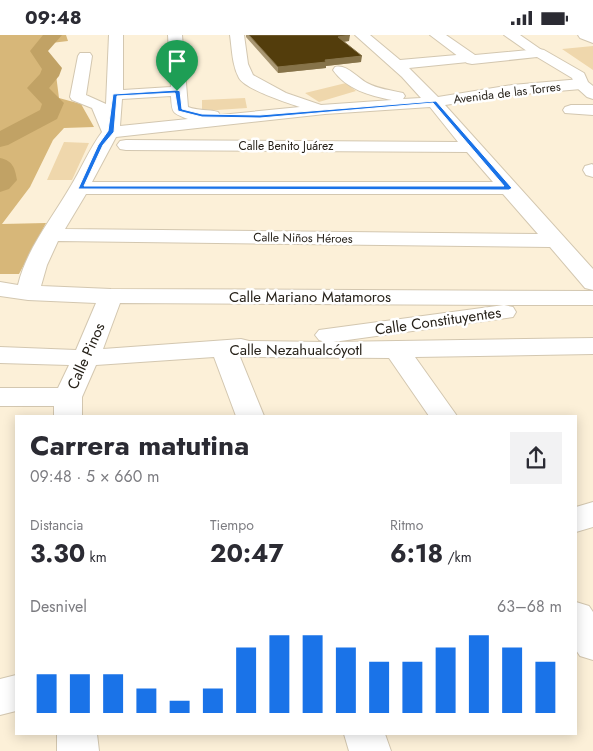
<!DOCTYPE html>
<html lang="es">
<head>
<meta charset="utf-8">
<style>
	:root { --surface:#fff; --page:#f2f2f3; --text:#2b2b33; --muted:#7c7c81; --accent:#1a73e8 }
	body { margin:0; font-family:Jost,sans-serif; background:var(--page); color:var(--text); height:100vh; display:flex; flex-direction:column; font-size:19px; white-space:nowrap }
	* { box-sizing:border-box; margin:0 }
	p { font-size:16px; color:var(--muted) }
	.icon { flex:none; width:28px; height:28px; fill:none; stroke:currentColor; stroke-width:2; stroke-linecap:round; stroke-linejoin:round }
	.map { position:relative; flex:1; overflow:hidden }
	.sheet { position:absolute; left:15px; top:380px; width:562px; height:320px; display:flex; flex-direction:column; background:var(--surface); border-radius:0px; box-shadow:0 2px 12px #0003 }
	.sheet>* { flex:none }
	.pin { position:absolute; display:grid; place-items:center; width:42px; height:42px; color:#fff; margin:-51px -21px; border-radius:50% 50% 50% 0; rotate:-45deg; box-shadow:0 0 5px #0007 }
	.pin .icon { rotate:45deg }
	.round { display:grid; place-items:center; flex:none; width:52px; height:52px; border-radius:0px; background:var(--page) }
	.summary { display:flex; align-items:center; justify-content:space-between; height:85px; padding:0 15px }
	h1 { font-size:28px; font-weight:700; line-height:38px }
	.figures { display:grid; grid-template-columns:repeat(3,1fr); gap:8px; height:85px; padding:5px 15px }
	.figures div { display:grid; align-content:center }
	.figures b { font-size:25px; font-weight:700 }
	.figures small { font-size:14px; font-weight:400 }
	.figures p { font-size:14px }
	.chart { height:140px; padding:10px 15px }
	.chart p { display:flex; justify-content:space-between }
	.chart svg { width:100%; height:90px; margin-top:5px; stroke:var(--accent); stroke-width:6 }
	.status { display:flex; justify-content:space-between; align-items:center; height:35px; padding:0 25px; background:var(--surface); direction:ltr }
	.status svg { height:14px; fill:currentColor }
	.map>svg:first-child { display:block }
</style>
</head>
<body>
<div class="status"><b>09:48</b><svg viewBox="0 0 49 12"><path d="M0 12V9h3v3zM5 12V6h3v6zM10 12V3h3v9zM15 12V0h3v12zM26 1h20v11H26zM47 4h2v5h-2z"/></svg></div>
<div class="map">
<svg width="593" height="716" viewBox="0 0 593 716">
	<rect width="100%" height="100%" fill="#fcf0d8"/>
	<path fill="#efd7ac" d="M 593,11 L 593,35 L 562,14 Z
		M 346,48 L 356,56 L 319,67 L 305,58 Z
		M 245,63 L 247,73 L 202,76 L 202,65 Z
		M 64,107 L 89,108 L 72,145 L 47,145 Z"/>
	<path fill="#d7b779" d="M 0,0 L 66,0 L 68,6 L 43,9 L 43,16 L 55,32 L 59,63 L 81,69 L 94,92 L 64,93 L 53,105 L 30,152 L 2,189 L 46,188 L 19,239 L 0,239 Z"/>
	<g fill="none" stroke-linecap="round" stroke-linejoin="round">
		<path fill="#c1a265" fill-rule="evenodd" d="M 43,0 L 62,0 L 48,16 L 62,33 L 59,41 L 49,53 L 64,68 L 57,84 L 8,110 L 0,112 L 0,96 L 40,75 L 42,69 L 27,53 L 40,39 L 42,34 L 30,16 Z
			M 0,123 C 13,126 15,133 17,145 L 9,154 L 0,157 Z"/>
		<g stroke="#d3c7b0" stroke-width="2">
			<path id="minor" d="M 109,0 L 123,0 L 123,55 L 171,52 L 168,0 L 182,0 L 188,72 C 198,76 208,74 218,77 L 220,80 L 300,72 C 287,68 245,54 239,43 C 232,30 232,14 230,0 L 244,0 L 248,29 L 253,40 L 286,58 L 321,70 L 392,65 C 370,61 346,54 333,35 L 335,32 C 347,29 356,42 367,48 C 378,54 390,55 403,58 L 405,61 L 403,64 L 421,63 L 402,42 L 355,0 L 370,0 L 400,25 L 468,19 L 473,20 L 475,23 L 473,26 L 468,27 L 409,33 L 438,62 L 512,50 L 581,44 L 586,46 L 589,49 L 586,52 L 581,54 L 512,60 L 445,70 L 593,234 L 593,255 L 585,253 L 550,212 L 58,206 L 47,230 L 41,251 L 111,254 L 593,256 L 593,270 L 504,270 L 513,272 L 516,277 L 513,282 L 333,307 L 593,303 L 593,319 L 415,322 L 457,381 L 429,381 L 389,323 L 240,322 L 264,381 L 236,381 L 214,322 L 96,330 L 82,362 L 82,381 L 54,381 L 54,371 L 0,371 L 0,353 L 58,353 L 69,330 L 0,328 L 0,312 L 76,315 L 96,268 L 28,265 L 0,261 L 0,247 L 18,250 C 27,213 51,185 69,154 C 81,135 89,114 102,97 L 92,73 L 72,65 L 70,62 L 78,21 L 80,18 L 90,18 L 92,21 L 86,60 L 106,69 ZM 171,61 C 172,78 172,78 188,84 L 120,91 L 122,64 ZM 430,72 L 458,107 L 126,105 L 120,106 L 117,110 L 120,114 L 126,115 L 467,117 L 493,147 L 92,147 L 116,102 L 325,79 ZM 86,159 L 503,159 L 538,199 L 65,194 ZM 120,268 L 504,270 L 319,295 L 315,300 L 319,305 L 325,307 L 249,306 L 241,304 L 103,314 Z
				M 504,0 L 520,0 L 546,18 L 539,22 L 534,21 Z
				M 578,0 L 593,0 L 593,8 L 580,3 Z
				M 571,70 L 593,70 L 593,80 L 565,78 L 563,75 L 565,72 Z
				M 592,129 L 593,130 L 593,142 L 586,140 L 583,135 L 585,131 Z
				M 593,467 L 593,492 L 576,497 L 576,472 Z
				M 576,567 L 589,571 L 593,577 L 593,625 L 580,621 L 576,615 Z
				M 16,640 L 16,676 L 0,680 L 0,644 Z
				M 57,699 L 97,699 L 99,716 L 57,716 Z
				M 344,699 L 385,699 L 391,716 L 349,716 Z"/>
		</g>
		<g stroke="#d3c7b0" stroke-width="2">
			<path id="major" d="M 430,0 L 446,0 L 475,20 L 539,14 L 544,15 L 584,38 L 588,47 L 593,51 L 593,64 L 587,62 L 576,52 L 572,43 L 537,22 L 472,29 L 467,28 Z"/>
		</g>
		<use href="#minor" fill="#fff" fill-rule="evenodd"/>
		<use href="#major" fill="#fff" fill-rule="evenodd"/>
	</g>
	<path fill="#a89672" d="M 246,0 L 349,0 L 349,6 L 344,7 L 361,27 L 326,31 L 326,33 L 278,38 L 246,2 Z"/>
	<path fill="#867349" d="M 350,0 L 349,6 L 338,7 L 338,2 Z
		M 362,21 L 361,27 L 326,31 L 326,33 L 278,38 L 278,32 L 325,25 Z"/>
	<path fill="#533d0c" stroke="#867349" d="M 249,0 L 350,0 L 338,2 L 362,21 L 325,25 L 326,27 L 278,32 Z"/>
	<path fill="#1a73e8" stroke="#fff" fill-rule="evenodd" d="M 177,55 L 180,56 L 182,74 L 202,79 L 260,80 L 436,66 L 512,153 L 509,155 L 78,154 L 98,110 L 108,96 L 113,59 ZM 175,58 L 178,76 L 202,82 L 260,83 L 433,68 L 504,151 L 84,151 L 103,110 L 114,97 L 117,61 Z"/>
	<g text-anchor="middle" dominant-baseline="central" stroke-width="5" stroke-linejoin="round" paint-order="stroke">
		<g font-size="12" fill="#27221a" stroke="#fff">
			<text transform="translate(507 58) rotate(-7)">Avenida de las Torres</text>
			<text x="286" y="111">Calle Benito Juárez</text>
			<text transform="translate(303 203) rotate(1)">Calle Niños Héroes</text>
		</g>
		<g font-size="15" fill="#27221a" stroke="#fff">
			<text x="310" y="262">Calle Mariano Matamoros</text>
			<text transform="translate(438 286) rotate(-8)">Calle Constituyentes</text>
			<text x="296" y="315">Calle Nezahualcóyotl</text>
			<text transform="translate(86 321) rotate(-66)">Calle Pinos</text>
		</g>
	</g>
</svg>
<div class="pin" style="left:177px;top:56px;background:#1e9e55"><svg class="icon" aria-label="arrive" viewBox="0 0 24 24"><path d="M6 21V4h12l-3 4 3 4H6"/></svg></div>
<section class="sheet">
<div class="summary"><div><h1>Carrera matutina</h1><p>09:48 · 5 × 660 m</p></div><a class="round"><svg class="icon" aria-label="share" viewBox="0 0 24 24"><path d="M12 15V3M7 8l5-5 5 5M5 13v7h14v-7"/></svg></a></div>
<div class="figures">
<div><p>Distancia</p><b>3.30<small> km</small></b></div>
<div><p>Tiempo</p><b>20:47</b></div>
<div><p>Ritmo</p><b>6:18<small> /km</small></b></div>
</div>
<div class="chart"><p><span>Desnivel</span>63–68 m</p>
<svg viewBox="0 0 160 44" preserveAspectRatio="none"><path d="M5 44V25M15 44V25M25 44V25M35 44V32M45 44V38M55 44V32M65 44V12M75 44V6M85 44V6M95 44V12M105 44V19M115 44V19M125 44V12M135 44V6M145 44V12M155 44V19"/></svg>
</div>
</section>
</div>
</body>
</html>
